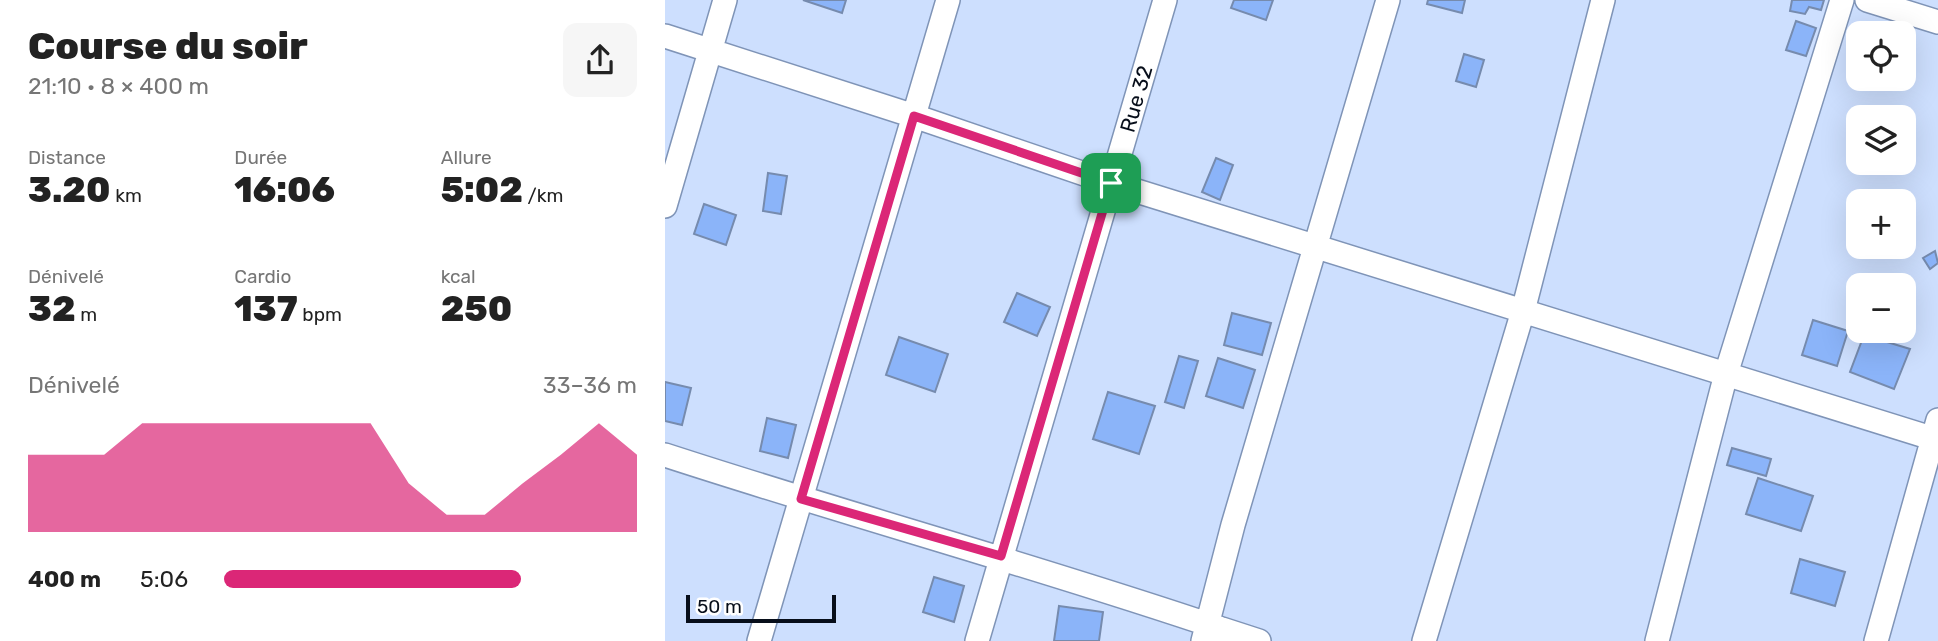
<!DOCTYPE html>
<html lang="fr">
<head>
<meta charset="utf-8">
<style>
	:root { --surface:#fff; --page:#f6f6f6; --text:#222; --muted:#767676; --accent:#db2777 }
	body { margin:0; font-family:Rubik,sans-serif; background:var(--page); color:var(--text); height:100vh; display:flex; flex-direction:column; font-size:26px; white-space:nowrap }
	* { box-sizing:border-box; margin:0 }
	p { font-size:23px; color:var(--muted) }
	.icon { flex:none; width:38px; height:38px; fill:none; stroke:currentColor; stroke-width:2; stroke-linecap:round; stroke-linejoin:round }
	.map { position:relative; flex:1; overflow:hidden }
	.panel { display:flex; flex-direction:column; background:var(--surface); width:665px }
	.panel>* { flex:none }
	.buttons { position:absolute; left:1181px; top:21px; display:grid; gap:14px }
	.buttons a { display:grid; place-items:center; width:70px; height:70px; border-radius:14px; background:var(--surface); box-shadow:0 7px 28px #0002; font-size:35px }
	.scale { position:absolute; left:21px; bottom:18px; width:150px; box-sizing:border-box; padding-left:7px; border:4px solid #070e1a; border-top:0; font-size:19px; line-height:24px; white-space:nowrap; color:#070e1a; -webkit-text-stroke:5px #fff; paint-order:stroke }
	.pin { position:absolute; display:grid; place-items:center; width:60px; height:60px; color:#fff; margin:-30px; border-radius:14px; box-shadow:0 4px 10px #0006 }
	.round { display:grid; place-items:center; flex:none; width:74px; height:74px; border-radius:14px; background:var(--page) }
	.head { display:flex; align-items:center; justify-content:space-between; height:119px; padding:0 28px }
	h1 { font-size:38px; font-weight:800; line-height:52px }
	.figures { display:grid; grid-template-columns:repeat(3,1fr); gap:10px; height:119px; padding:7px 28px }
	.figures div { display:grid; align-content:center }
	.figures b { font-size:35px; font-weight:800 }
	.figures small { font-size:19px; font-weight:400 }
	.figures p { font-size:19px }
	.chart { height:196px; padding:14px 28px }
	.chart p { display:flex; justify-content:space-between }
	.chart svg { width:100%; height:126px; margin-top:7px; fill:var(--accent); opacity:.7 }
	ul { padding:0 28px; list-style:none; font-size:23px }
	li { display:grid; grid-template-columns:112px 84px 1fr; align-items:center; height:52px }
	li i { height:18px; border-radius:9px; background:var(--accent) }
	main { display:flex; flex:1; min-height:0 }
	.map>svg:first-child { display:block }
</style>
</head>
<body>
<main>
<section class="panel">
<div class="head"><div><h1>Course du soir</h1><p>21:10 · 8 × 400 m</p></div><a class="round"><svg class="icon" aria-label="share" viewBox="0 0 24 24"><path d="M12 15V3M7 8l5-5 5 5M5 13v7h14v-7"/></svg></a></div>
<div class="figures">
<div><p>Distance</p><b>3.20<small> km</small></b></div>
<div><p>Durée</p><b>16:06</b></div>
<div><p>Allure</p><b>5:02<small> /km</small></b></div>
</div>
<div class="figures">
<div><p>Dénivelé</p><b>32<small> m</small></b></div>
<div><p>Cardio</p><b>137<small> bpm</small></b></div>
<div><p>kcal</p><b>250</b></div>
</div>
<div class="chart"><p><span>Dénivelé</span>33–36 m</p>
<svg viewBox="0 0 160 44" preserveAspectRatio="none"><path d="M0 44V17L10 17L20 17L30 6L40 6L50 6L60 6L70 6L80 6L90 6L100 27L110 38L120 38L130 27L140 17L150 6L160 17V44z"/></svg>
</div>
<ul>
<li><b>400 m</b>5:06<i style="width:72%"></i></li>
</ul>
</section>
<div class="map">
<svg width="1273" height="641" viewBox="0 0 1273 641">
	<rect width="100%" height="100%" fill="#cddffe"/>
	<path fill="#8bb4f9" stroke="#768bae" stroke-width="2" d="M 138,0 L 181,0 L 177,13 Z
		M 569,0 L 608,0 L 601,20 L 566,8 Z
		M 763,0 L 800,0 L 797,13 L 762,4 Z
		M 1127,0 L 1159,0 L 1156,10 L 1144,7 L 1140,14 L 1125,11 Z
		M 1131,21 L 1151,28 L 1141,56 L 1121,50 Z
		M 799,54 L 819,60 L 811,87 L 791,81 Z
		M 551,158 L 568,165 L 555,200 L 537,192 Z
		M 103,173 L 122,176 L 116,214 L 98,211 Z
		M 39,204 L 71,215 L 61,245 L 29,234 Z
		M 1270,251 L 1273,263 L 1265,269 L 1258,258 Z
		M 352,293 L 385,307 L 372,336 L 339,322 Z
		M 567,313 L 606,323 L 597,355 L 559,345 Z
		M 1148,320 L 1183,331 L 1172,366 L 1137,355 Z
		M 1199,335 L 1245,349 L 1229,389 L 1185,372 Z
		M 234,337 L 283,354 L 270,392 L 221,375 Z
		M 514,356 L 533,361 L 519,408 L 500,402 Z
		M 553,358 L 590,370 L 578,408 L 541,396 Z
		M 0,382 L 26,388 L 17,425 L 0,421 Z
		M 443,392 L 490,406 L 474,454 L 428,439 Z
		M 102,418 L 131,425 L 123,458 L 95,451 Z
		M 1067,448 L 1106,459 L 1101,476 L 1062,465 Z
		M 1093,478 L 1148,496 L 1136,531 L 1081,514 Z
		M 1135,559 L 1180,572 L 1170,606 L 1126,593 Z
		M 269,577 L 299,586 L 289,622 L 258,612 Z
		M 394,606 L 438,612 L 434,641 L 389,641 Z"/>
	<g fill="none" stroke-linecap="round" stroke-linejoin="round">
		<g stroke="#7f94b7" stroke-width="26">
			<path id="minor" d="M 1202,0 L 1273,22
				M 0,36 L 249,116 L 446,183 L 1273,440
				M 0,206 L 60,0
				M 0,455 C 184,515 371,566 554,628
				M 541,632 L 557,629 L 594,641
				M 94,641 L 283,0
				M 312,641 L 500,0
				M 538,641 L 568,525 L 723,0
				M 759,641 L 858,311 L 938,0
				M 992,641 L 1061,374 L 1177,0
				M 1211,641 L 1273,420"/>
		</g>
		<use href="#minor" stroke="#fff" stroke-width="23"/>
	</g>
	<g fill="none" stroke-linecap="round" stroke-linejoin="round">
		<g stroke="#fff" stroke-width="14">
			<path id="route" d="M 249,116 L 446,183 L 336,556 L 136,499 Z"/>
		</g>
		<use href="#route" stroke="#db2777" stroke-width="9"/>
	</g>
	<g text-anchor="middle" dominant-baseline="central" stroke-width="5" stroke-linejoin="round" paint-order="stroke">
		<g font-size="21" fill="#070e1a" stroke="#fff">
			<text transform="translate(471 99) rotate(-74)">Rue 32</text>
		</g>
	</g>
</svg>
<div class="buttons">
<a><svg class="icon" aria-label="locate" viewBox="0 0 24 24"><circle cx="12" cy="12" r="6"/><path d="M12 2v4M12 18v4M2 12h4M18 12h4"/></svg></a>
<a><svg class="icon" aria-label="layers" viewBox="0 0 24 24"><path d="M12 4l9 5-9 5-9-5zM3 14l9 5 9-5"/></svg></a>
<a>+</a>
<a>−</a>
</div>
<div class="scale">50 m</div>
<div class="pin" style="left:446px;top:183px;background:#1e9e55"><svg class="icon" aria-label="arrive" viewBox="0 0 24 24"><path d="M6 21V4h12l-3 4 3 4H6"/></svg></div>
</div>
</main>
</body>
</html>
